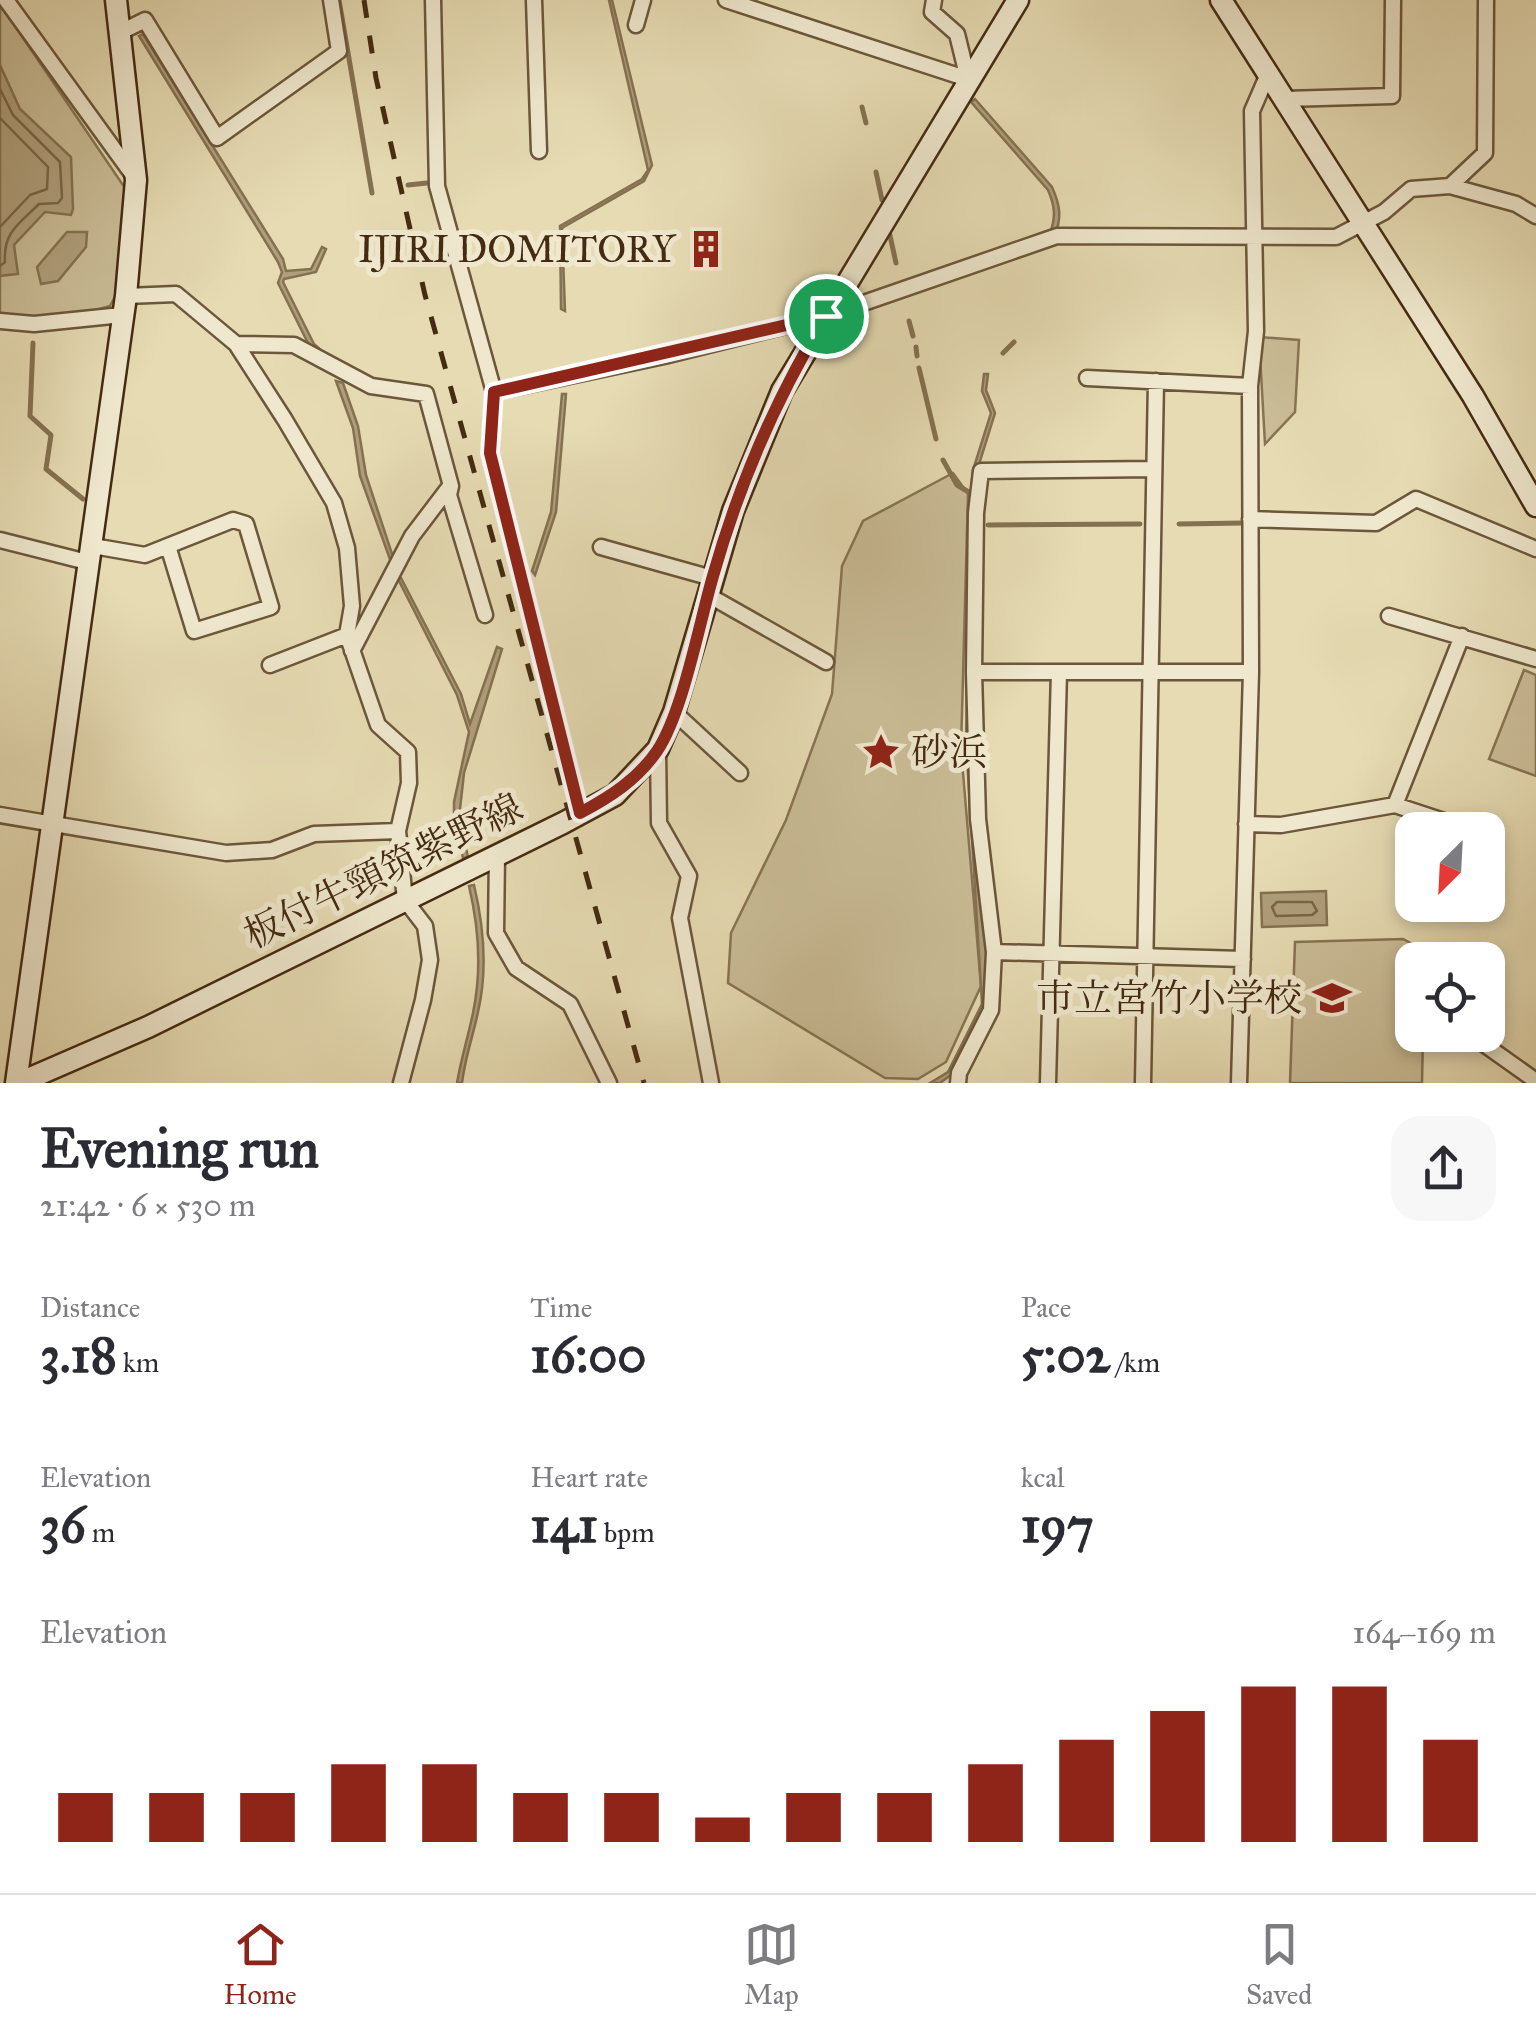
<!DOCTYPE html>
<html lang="en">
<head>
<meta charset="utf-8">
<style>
	:root { --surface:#fff; --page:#f7f7f7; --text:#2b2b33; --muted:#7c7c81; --line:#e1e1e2; --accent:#8f2418 }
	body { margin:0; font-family:"IM FELL Great Primer","Noto Serif JP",serif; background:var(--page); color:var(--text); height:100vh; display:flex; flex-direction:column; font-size:38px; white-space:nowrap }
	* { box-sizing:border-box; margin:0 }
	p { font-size:32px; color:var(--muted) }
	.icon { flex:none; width:55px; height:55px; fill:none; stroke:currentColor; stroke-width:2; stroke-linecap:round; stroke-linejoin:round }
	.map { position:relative; height:1083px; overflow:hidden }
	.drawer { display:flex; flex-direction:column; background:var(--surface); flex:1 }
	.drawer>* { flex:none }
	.needle { width:65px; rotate:204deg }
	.tools { position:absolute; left:1395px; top:812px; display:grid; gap:20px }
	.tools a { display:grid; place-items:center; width:110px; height:110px; border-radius:20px; background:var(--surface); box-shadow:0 5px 15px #0003; font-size:50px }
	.pin { position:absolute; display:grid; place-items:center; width:85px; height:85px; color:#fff; margin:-42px; border:5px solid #fff; border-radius:50%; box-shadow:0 2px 10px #0007 }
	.round { display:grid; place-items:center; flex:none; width:105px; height:105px; border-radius:30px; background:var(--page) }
	.summary { display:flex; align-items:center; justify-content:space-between; height:170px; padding:0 40px }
	h1 { font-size:55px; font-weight:800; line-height:75px }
	.metrics { display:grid; grid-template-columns:repeat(3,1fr); gap:15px; height:170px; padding:10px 40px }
	.metrics div { display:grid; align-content:center }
	.metrics b { font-size:50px; font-weight:800 }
	.metrics small { font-size:28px; font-weight:400 }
	.metrics p { font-size:28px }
	.chart { height:280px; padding:20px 40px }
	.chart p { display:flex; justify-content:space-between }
	.chart svg { width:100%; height:180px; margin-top:10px; stroke:var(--accent); stroke-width:6 }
	.tabs { display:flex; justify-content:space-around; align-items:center; height:140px; border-top:2px solid var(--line); background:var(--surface); font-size:28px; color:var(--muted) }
	.tabs a { display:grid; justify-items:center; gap:5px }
	.tabs .on { color:var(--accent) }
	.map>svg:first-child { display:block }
</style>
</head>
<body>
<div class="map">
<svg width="1536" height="1083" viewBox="0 0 1536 1083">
	<rect width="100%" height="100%" fill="#e6dbb3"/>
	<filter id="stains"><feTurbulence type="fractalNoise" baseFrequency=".002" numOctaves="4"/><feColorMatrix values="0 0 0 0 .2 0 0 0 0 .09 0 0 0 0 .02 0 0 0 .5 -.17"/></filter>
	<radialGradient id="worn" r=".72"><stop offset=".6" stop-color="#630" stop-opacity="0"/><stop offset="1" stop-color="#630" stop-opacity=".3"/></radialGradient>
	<path fill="#cabd97" stroke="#877454" stroke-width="2.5" d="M 0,4 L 125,188 L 118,291 L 110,306 C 73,318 38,319 0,316 Z
		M 1259,337 L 1299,340 L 1295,412 L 1265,444 Z
		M 953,473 L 968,494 L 961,749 L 981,986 L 946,1062 L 918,1079 L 885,1078 L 728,983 L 731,933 L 786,820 L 832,694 L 842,566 L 863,521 Z
		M 1524,670 L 1536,675 L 1536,776 L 1489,759 Z
		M 1403,939 L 1424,950 L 1423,960 L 1412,960 L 1412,1035 L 1423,1035 L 1422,1083 L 1290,1083 L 1295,942 Z"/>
	<path fill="#af9f7c" stroke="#847151" stroke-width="2.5" d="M 609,0 L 612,0 L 652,165 L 644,181 L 562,228 L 565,311 L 561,309 L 560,226 L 642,179 L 648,170 Z
		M 143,34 L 283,259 L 286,271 L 311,269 L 322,247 L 326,249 L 316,272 L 284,279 L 283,282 L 314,344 L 333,361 L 310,347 L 278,283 L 282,272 L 278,262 L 139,36 Z
		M 0,65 L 20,109 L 71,157 L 73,209 L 71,215 L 45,212 L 14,245 L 18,274 L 0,276 Z
		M 975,99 L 1052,187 C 1060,205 1062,217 1055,235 L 1050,233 C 1056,217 1055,206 1048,190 L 971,102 Z
		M 67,232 L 87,232 L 86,247 L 58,281 L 41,284 L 37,267 Z
		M 984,374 L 988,374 L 986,390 L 995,413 L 977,471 L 970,721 L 987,953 L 987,1006 L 951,1075 L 940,1083 L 930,1083 L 948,1072 L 982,1004 L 966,741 L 971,494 L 973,470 L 991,413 L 982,391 Z
		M 336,381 L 343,383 L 358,426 L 366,475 L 394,560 L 391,562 L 360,476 L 353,428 Z
		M 562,394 L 566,394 L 556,512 L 535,575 L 532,571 L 551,512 Z
		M 401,578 L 461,694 L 470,724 L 497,647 L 502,649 L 464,773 L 459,818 L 468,857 L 463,858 L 454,819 L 454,802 L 469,732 L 457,695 L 398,579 Z
		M 474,885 C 484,927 488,969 478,1012 C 473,1036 465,1058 462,1083 L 457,1083 C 461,1059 468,1037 473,1013 C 482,970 479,928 469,886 Z
		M 1326,891 L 1327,925 L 1262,927 L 1261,893 Z"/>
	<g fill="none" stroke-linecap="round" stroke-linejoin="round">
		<path stroke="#7a6546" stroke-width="2.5" d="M 0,89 L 13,115 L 60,162 L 62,198 L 58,203 L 39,204 C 19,224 3,232 5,262 L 0,266
			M 0,118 L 48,167 L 47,189 L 30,195 L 0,227
			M 1277,902 L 1312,902 L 1317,911 L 1312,915 L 1276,916 L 1272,907 Z"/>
		<path stroke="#847151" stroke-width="5" d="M 339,0 L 372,193
			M 862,107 L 866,123
			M 876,172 L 882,200
			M 408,185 L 427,183
			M 889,231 L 896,263
			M 909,321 L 913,336
			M 33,343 L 30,416 L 51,435 L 46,469 L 83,499
			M 916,347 L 917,356
			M 1003,353 L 1014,342
			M 919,368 L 936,439
			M 943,460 L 957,485 L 972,494
			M 1179,524 L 1244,523
			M 988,525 L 1140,524"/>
		<g stroke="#6c573a" stroke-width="19">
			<path id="street" d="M 6,0 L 135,178
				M 433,0 L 437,186 L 494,392 L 490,453 L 580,813
				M 534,0 L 539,151
				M 726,0 L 968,79 L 957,34 L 932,12 L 934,0
				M 636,25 L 643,0
				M 121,32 L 145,20 L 217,138 L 339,51 L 331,0
				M 1284,99 L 1392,96 L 1393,0
				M 1450,186 L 1485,153 L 1486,0
				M 126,296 L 176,294 L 236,344 L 294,345 L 371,386 L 426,394 L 451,486 L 449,495 L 485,615
				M 0,321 L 34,324 L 122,315
				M 236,344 L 285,420 L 334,503 L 347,548 L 352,606 L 347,635 L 378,725 L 408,752 L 409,783 L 398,831 L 405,900 L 425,926 L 430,960 L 423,1000 L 401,1083
				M 1087,378 L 1250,386
				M 494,392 L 664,356 L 826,316 L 1057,236 L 1336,237 L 1384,212 L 1411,189 L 1450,186 L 1516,204 L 1536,216
				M 1250,519 L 1376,523 L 1416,499 L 1536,549
				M 0,540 L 91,563
				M 93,546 L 145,555 L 233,520 L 246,524 L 271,607 L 194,631 L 168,546
				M 601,547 L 712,578
				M 708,595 L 826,662
				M 1389,616 L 1536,659
				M 352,651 L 412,536 L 450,486
				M 270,665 L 347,635
				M 974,672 L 1251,672
				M 674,712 L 740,773
				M 658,749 L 659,823 L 689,876 L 680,918 L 711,1083
				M 1395,805 L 1462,636
				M 0,815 L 226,853 L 272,850 L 314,834 L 398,831
				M 1246,824 L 1281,825 L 1395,805 L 1459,826
				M 497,855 L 496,933 L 516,968 L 570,1004 L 609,1083
				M 994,952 L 1243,959
				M 1484,1035 L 1481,1042 L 1536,1081
				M 958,1083 L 959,1073 L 991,1010 L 994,952 L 978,819 L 974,672 L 976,513 L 981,471 L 1154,469
				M 1048,1083 L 1059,672
				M 1143,1083 L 1156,381
				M 1239,1083 L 1251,672 L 1250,386 L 1256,331 L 1252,111 L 1268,74"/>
		</g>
		<g stroke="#442b11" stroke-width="25">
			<path id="secondary" d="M 1221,0 L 1473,396 L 1536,506
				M 16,1083 L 126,296 L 136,180 L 116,0
				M 19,1083 L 148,1027 L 563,823 L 615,795 L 658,749 L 674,712 L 733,511 L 782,391 L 1018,0"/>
		</g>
		<use href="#street" stroke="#efe8ce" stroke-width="14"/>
		<use href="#secondary" stroke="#efe8ce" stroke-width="20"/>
		<path stroke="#442b11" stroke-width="5" stroke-dasharray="18 18" stroke-linecap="butt" d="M 364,0 L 376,78 L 425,295 L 644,1083"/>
	</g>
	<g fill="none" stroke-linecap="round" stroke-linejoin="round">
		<g stroke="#fff" stroke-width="20">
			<path id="route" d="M 826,316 C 776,398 739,484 713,576 C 699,624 683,712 657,751 C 637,780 610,797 580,813 L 490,453 L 494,392 Z"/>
		</g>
		<use href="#route" stroke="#8f2418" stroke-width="12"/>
	</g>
	<defs>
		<g id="building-bare" transform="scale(3)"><path d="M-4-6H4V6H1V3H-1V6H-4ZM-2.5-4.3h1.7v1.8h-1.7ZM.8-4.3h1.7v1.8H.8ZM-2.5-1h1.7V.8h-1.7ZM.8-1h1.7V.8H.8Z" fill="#8f2418" stroke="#efe8ce" stroke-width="2.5" paint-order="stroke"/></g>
		<g id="sight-bare" transform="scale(3)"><path d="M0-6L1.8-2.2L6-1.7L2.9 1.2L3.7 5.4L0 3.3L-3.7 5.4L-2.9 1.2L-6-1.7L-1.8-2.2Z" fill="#8f2418" stroke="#efe8ce" stroke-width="2.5" paint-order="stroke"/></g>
		<g id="school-bare" transform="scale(3)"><path d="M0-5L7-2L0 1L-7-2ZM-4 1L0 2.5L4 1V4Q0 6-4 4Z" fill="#8f2418" stroke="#efe8ce" stroke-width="2.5" paint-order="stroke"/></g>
	</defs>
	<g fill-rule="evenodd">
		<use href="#building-bare" x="706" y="249"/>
		<use href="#sight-bare" x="881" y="752"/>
		<use href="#school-bare" x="1332" y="998"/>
	</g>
	<g text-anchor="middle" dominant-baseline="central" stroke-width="10" stroke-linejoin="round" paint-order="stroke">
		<g font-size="38" fill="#442b11" stroke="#efe8ce" text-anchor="end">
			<text x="676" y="249">IJIRI DOMITORY</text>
			<text x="911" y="752" text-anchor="start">砂浜</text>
			<text x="1302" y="998">市立宮竹小学校</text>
		</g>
		<g font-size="38" fill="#442b11" stroke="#efe8ce">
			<text transform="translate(383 871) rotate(-26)">板付牛頸筑紫野線</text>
		</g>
	</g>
	<rect width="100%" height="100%" filter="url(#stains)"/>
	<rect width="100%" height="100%" fill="url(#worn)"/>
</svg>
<div class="tools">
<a><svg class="needle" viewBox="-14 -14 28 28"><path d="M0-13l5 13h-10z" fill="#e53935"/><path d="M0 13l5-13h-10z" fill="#7c7c81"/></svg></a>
<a><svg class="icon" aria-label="locate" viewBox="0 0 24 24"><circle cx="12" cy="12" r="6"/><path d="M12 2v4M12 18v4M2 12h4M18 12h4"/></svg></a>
</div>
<div class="pin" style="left:826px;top:316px;background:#1e9e55"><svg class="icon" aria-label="arrive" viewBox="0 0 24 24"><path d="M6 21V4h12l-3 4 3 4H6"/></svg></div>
</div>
<section class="drawer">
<div class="summary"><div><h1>Evening run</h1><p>21:42 · 6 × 530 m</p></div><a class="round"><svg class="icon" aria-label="share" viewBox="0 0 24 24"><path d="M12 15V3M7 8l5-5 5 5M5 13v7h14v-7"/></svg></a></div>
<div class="metrics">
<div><p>Distance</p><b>3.18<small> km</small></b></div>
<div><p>Time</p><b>16:00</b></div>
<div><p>Pace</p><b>5:02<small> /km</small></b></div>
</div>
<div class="metrics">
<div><p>Elevation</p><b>36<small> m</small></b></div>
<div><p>Heart rate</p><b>141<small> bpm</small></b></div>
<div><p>kcal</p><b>197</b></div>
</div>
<div class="chart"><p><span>Elevation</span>164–169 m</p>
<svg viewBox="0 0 160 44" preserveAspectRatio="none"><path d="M5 44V32M15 44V32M25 44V32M35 44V25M45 44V25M55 44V32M65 44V32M75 44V38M85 44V32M95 44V32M105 44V25M115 44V19M125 44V12M135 44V6M145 44V6M155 44V19"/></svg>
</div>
</section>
<nav class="tabs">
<a class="on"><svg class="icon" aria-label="home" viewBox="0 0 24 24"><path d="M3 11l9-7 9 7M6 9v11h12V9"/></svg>Home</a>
<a><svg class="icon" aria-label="map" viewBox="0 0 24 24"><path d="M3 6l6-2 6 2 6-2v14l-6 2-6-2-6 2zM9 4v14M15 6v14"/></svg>Map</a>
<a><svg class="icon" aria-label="saved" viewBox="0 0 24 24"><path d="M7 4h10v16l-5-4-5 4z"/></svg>Saved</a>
</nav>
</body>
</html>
